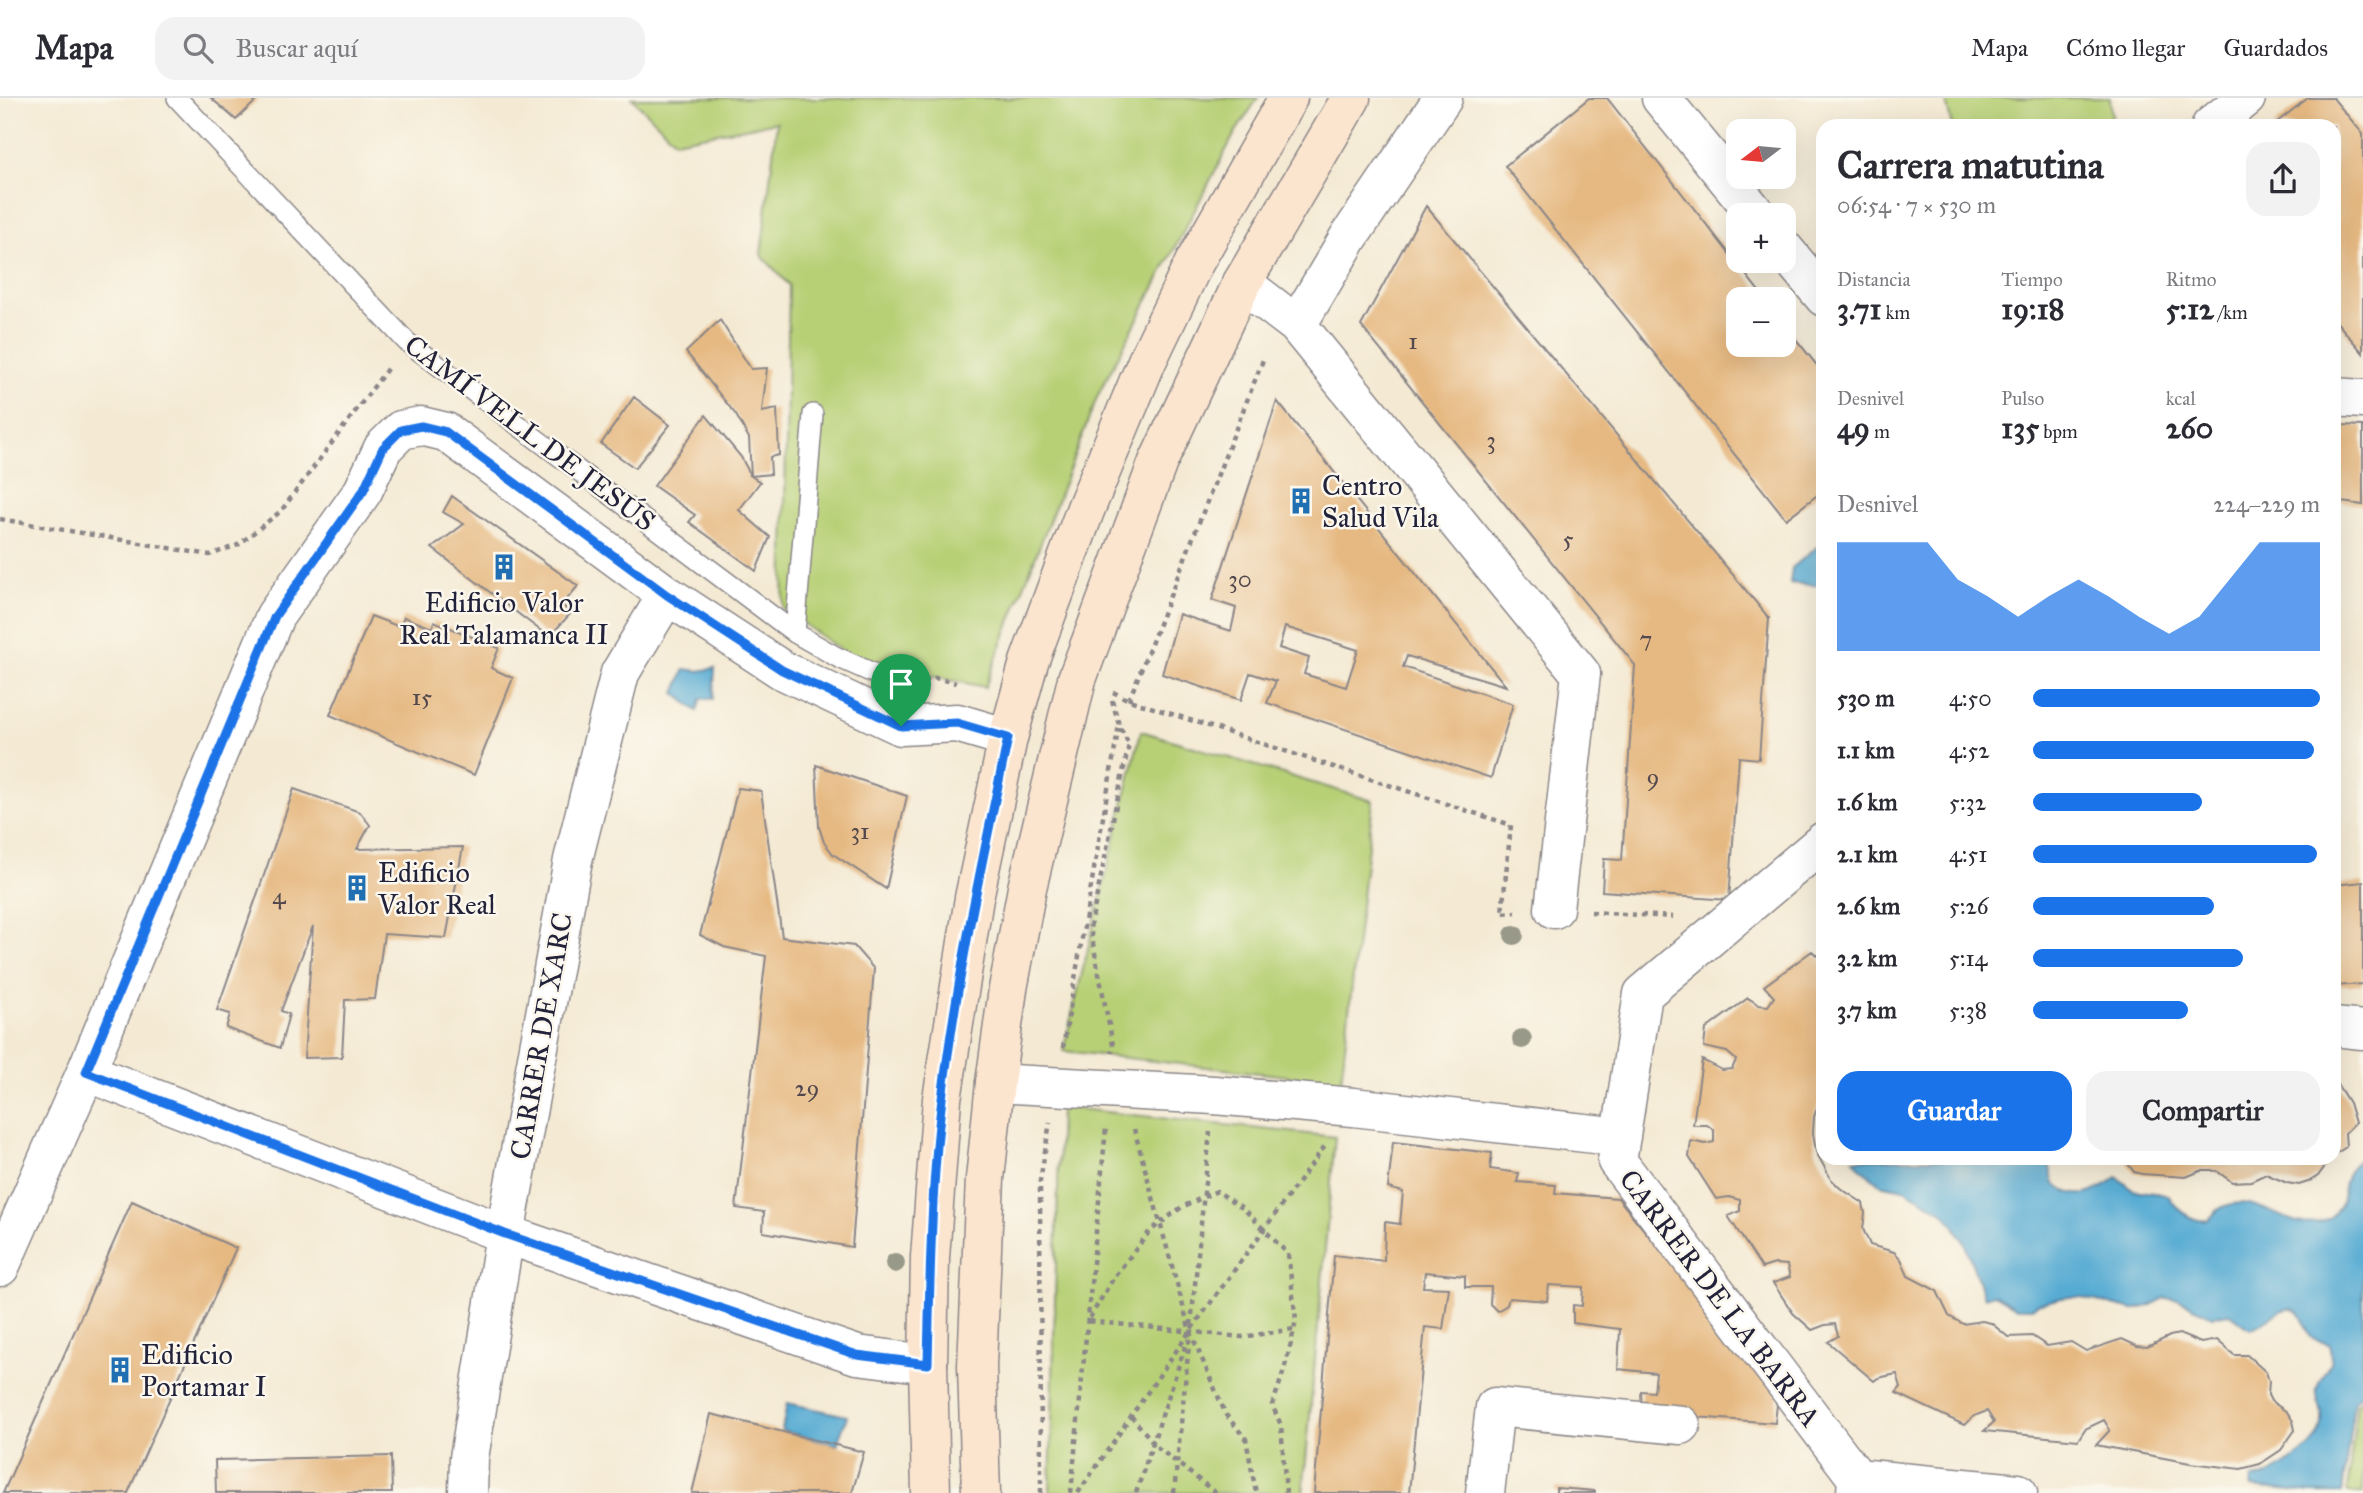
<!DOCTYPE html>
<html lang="es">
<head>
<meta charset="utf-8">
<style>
	:root { --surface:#fff; --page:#f2f2f3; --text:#2b2b33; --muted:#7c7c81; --line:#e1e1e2; --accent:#1a73e8 }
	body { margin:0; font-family:"IM FELL Great Primer",serif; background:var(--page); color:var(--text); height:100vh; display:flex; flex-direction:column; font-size:26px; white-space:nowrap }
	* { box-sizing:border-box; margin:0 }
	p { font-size:23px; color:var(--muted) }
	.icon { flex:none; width:38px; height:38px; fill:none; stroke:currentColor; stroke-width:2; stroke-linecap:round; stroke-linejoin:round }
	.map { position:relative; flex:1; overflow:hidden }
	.drawer { position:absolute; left:1816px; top:21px; width:525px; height:1046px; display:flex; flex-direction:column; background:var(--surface); border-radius:21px; box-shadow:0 7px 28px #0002 }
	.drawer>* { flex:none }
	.needle { width:46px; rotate:254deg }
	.tools { position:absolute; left:1726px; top:21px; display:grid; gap:14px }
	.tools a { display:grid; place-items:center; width:70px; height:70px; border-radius:14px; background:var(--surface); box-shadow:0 7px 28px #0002; font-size:35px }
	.pin { position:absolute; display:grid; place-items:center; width:60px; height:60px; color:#fff; margin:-72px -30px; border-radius:50% 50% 50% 0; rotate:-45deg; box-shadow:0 0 7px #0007 }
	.pin .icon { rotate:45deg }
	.round { display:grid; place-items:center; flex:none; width:74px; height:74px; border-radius:21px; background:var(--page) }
	.summary { display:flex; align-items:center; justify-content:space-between; height:119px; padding:0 21px }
	h1 { font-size:38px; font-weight:700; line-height:52px }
	.figures { display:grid; grid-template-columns:repeat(3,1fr); gap:10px; height:119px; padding:7px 21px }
	.figures div { display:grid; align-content:center }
	.figures b { font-size:30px; font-weight:700 }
	.figures small { font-size:19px; font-weight:400 }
	.figures p { font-size:19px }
	.chart { height:196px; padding:14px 21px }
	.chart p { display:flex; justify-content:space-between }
	.chart svg { width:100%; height:126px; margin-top:7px; fill:var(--accent); opacity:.7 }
	.cta { display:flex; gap:14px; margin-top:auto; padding:14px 21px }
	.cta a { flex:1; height:80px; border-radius:21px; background:var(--accent); color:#fff; font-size:28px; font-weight:700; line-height:80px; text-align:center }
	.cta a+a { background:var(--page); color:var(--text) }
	ul { padding:0 21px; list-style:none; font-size:23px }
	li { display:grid; grid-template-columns:112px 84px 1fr; align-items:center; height:52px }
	li i { height:18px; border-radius:9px; background:var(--accent) }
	header { display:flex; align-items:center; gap:42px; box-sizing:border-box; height:98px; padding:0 35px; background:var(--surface); border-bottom:2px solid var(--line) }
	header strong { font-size:33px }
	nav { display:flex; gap:38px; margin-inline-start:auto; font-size:24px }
	.search { width:490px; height:63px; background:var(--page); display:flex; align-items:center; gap:18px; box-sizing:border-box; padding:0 24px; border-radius:21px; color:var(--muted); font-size:26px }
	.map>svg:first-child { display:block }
</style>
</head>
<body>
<header>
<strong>Mapa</strong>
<div class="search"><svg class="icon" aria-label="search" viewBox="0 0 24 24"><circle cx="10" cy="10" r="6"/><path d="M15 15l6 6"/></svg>Buscar aquí</div>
<nav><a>Mapa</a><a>Cómo llegar</a><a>Guardados</a></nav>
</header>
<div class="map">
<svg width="2363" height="1395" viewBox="0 0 2363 1395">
	<rect width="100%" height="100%" fill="#fbf7ec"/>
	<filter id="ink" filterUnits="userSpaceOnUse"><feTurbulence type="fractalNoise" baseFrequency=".0143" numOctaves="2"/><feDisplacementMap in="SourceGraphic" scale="14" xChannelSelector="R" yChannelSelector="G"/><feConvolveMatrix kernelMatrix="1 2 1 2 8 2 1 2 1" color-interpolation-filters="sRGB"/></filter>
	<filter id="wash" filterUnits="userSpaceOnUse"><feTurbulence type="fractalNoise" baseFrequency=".00686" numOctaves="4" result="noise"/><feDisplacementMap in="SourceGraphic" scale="28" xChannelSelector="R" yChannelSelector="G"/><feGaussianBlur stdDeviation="1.57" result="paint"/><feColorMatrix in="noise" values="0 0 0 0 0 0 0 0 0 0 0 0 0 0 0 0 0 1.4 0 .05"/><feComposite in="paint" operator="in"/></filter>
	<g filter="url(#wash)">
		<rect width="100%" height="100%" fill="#f4ead4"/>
		<path fill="#b7d076" stroke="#6c7958" stroke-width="2" d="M 632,0 L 1258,0 L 1235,35 L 1098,297 L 985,589 L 856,563 L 783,511 L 789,187 L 761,157 L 777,24 L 675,43 Z
			M 1945,0 L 2110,0 L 2113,28 L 1952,28 Z
			M 1141,633 L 1373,703 L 1341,984 L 1063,953 Z
			M 1060,1009 L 1335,1039 L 1303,1395 L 1050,1395 Z
			M 2363,1301 L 2363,1395 L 2347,1395 L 2357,1306 Z"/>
		<path fill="#57abd3" stroke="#3c6687" stroke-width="2" d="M 1823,444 L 1823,488 L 1790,485 L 1792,470 Z
			M 715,570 L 713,601 L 701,601 L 697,613 L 675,595 L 685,571 L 699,573 Z
			M 2363,1059 L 2363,1296 L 2354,1303 L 2342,1395 L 2313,1395 L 2251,1389 L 2252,1381 C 2269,1379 2272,1375 2286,1366 C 2304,1355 2324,1343 2322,1318 C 2322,1309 2315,1300 2317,1291 C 2322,1273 2336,1269 2329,1246 C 2324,1244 2317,1243 2313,1241 C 2303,1234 2306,1205 2284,1212 C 2272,1216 2262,1227 2250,1231 L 2229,1215 L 2212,1218 L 2178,1201 L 2165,1200 L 2149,1208 L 2133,1212 L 2081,1199 L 2066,1199 L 2037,1206 L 2032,1210 L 2017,1210 L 1994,1196 L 1984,1199 L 1965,1146 L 1954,1127 L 1943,1114 L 1904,1091 L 1880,1086 L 1862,1071 L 1854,1061 L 2048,1061 L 2054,1086 C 2079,1105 2096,1095 2117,1079 L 2133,1092 L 2168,1097 C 2176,1111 2192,1125 2208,1122 C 2214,1117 2218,1110 2225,1108 C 2262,1093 2295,1143 2330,1119 C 2348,1107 2339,1086 2351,1070 C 2354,1066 2359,1062 2363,1059 Z
			M 787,1305 L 847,1318 L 837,1347 L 782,1333 Z"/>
		<g id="blocks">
			<path fill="#e6b982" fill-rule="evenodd" d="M 211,0 L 259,0 L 236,22 Z
				M 1589,0 L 1607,0 L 1765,201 L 1738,201 L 1738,247 L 1783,247 L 1783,225 L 1824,276 L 1824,392 L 1786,421 L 1505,68 Z
				M 2308,0 L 2333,0 L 2363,36 L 2363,255 L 2334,221 L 2334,28 L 2272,28 Z
				M 1426,108 L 1769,520 L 1759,661 L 1739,659 L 1729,802 L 1602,793 L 1604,761 L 1622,762 L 1635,567 L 1361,228 Z
				M 720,222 L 751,271 L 767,270 L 762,314 L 777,311 L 779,357 L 770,359 L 771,376 L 751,378 L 760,384 L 739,412 L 770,439 L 756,473 L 689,424 L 695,417 L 654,388 L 706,317 L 741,359 L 751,378 L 749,340 L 736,317 L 686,254 Z
				M 634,299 L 670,327 L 635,370 L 601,346 Z
				M 1277,303 L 1506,588 L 1407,558 L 1403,569 L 1513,606 L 1491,680 L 1267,605 L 1276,583 L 1250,575 L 1241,602 L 1162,576 L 1179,516 L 1231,533 L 1236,510 L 1212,502 ZM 1285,529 L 1358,552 L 1346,589 L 1304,576 L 1309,560 L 1279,550 Z
				M 2341,327 L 2363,328 L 2363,407 L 2334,403 Z
				M 452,398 L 578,488 L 562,507 L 571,515 L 549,539 L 432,450 L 464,426 L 443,414 Z
				M 371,518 L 400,529 L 404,519 L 432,530 L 434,523 L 499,550 L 491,570 L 513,580 L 474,677 L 330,617 Z
				M 816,667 L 907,698 L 886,791 L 833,756 L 824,744 L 819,729 Z
				M 738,690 L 761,693 L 782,839 L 854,848 L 874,871 L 852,1149 L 763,1134 L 764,1114 L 736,1110 L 766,858 L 724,849 L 700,837 Z
				M 294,691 L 360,714 L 370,727 L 357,751 L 463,749 L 446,840 L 384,836 L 375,901 L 345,902 L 342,959 L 304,960 L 313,828 L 281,913 L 289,916 L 280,950 L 226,930 L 230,916 L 217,912 Z
				M 2363,784 L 2363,886 L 2334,888 L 2334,787 Z
				M 1812,853 L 1824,864 L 1824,991 L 1814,1019 L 1813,1035 L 1816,1054 L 1831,1081 L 1840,1090 L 1863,1105 L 1865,1115 L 1863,1131 L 1870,1147 L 1894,1154 L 1901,1161 L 1908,1178 L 1937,1193 L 1949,1218 L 1963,1226 L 1982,1223 L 1991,1225 L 2008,1239 L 2032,1238 L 2047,1248 L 2071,1244 L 2086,1253 L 2122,1241 L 2137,1248 L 2147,1249 L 2170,1238 L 2179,1236 L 2201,1245 L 2217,1242 L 2234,1257 L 2247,1257 L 2266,1274 L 2269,1283 L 2268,1297 L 2271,1303 L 2287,1314 L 2293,1323 L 2295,1332 L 2281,1352 L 2260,1366 L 2241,1371 L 2190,1365 L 2096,1347 L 2110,1332 L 2104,1322 L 2085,1331 L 2078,1342 L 1984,1333 L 1994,1324 L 1987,1313 L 1974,1318 L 1964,1327 L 1896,1295 L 1901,1289 L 1897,1276 L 1878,1280 L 1874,1283 L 1828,1244 L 1838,1238 L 1835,1226 L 1825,1227 L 1812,1232 L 1793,1215 L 1773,1185 L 1790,1179 L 1787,1167 L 1775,1166 L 1762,1170 L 1728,1118 L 1740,1113 L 1740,1102 L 1729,1099 L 1716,1101 L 1689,1059 L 1691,1043 L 1705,1046 L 1714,1044 L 1714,1032 L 1707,1027 L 1693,1027 L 1702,962 L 1722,972 L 1732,971 L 1736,962 L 1727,954 L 1704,949 L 1706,931 L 1748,900 L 1759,907 L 1768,908 L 1774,899 L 1764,888 Z
				M 2334,981 L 2349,1005 L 2355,1025 L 2345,1035 L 2346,1049 L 2334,1057 Z
				M 1393,1044 L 1492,1055 L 1490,1071 L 1519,1075 L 1517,1084 L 1556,1087 L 1555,1095 L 1618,1100 L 1778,1297 L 1775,1325 L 1642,1315 L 1641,1293 L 1654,1294 L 1656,1275 L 1618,1271 L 1620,1231 L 1573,1225 L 1573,1207 L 1582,1208 L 1583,1189 L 1549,1187 L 1547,1203 L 1509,1200 L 1507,1207 L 1497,1213 L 1490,1206 L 1491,1189 L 1465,1189 L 1465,1178 L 1425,1174 L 1423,1189 L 1449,1190 L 1443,1231 L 1425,1229 L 1409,1395 L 1314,1395 L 1334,1157 L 1384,1163 L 1385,1124 L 1400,1126 L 1403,1094 L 1388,1090 Z
				M 2124,1060 L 2331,1060 L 2318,1078 L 2308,1084 L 2299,1087 L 2287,1085 L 2266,1076 L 2251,1083 L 2232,1084 L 2218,1074 L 2211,1072 L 2203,1072 L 2186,1079 L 2142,1076 L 2134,1074 Z
				M 132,1103 L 236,1150 L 128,1395 L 3,1395 Z
				M 711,1316 L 864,1354 L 852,1395 L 692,1395 Z
				M 391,1358 L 392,1395 L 216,1395 L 215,1362 Z
				M 1556,1390 L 1595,1393 L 1595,1395 L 1556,1395 Z"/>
		</g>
	</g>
	<g filter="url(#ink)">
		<use href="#blocks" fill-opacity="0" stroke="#8b8688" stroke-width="2"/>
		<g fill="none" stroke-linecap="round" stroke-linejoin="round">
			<g stroke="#8b8688" stroke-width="22">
				<path id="lane" d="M 177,0 L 407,244 L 795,535 L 837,559 L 893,584 L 903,600 L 901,628
					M 795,535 L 813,316"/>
			</g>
			<g stroke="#8b8688" stroke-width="41">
				<path id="street" d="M 1661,0 L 1757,117
					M 2211,28 L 2246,0
					M 1783,150 L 1824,199
					M 1242,185 L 1297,227 L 1581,576 L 1554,811
					M 1297,227 L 1349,139 L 1443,0
					M 2334,299 L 2363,301
					M 1824,743 L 1643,896 L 1617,1063 L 1857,1380 L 1856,1395
					M 2334,929 L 2363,932
					M 86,974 L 505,1136 L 857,1257 L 928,1266
					M 995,985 L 1214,997 L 1353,1009 L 1621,1039
					M 0,1169 L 86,974 L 275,518 L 363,393 L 383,350 L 401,332 L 421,328 L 446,334 L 667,497 L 782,572 L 901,628 L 957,625 L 1008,640
					M 1857,1380 L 2018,1395
					M 468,1395 L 469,1360 L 505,1136 L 573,762 L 620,575 L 667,497
					M 1485,1395 L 1495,1309 L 1681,1327"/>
			</g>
			<g stroke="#8b8688" stroke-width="41">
				<path id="secondary" d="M 931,1395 L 928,1266 L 930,1159 L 942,1001 L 974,800 L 1008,640 L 1029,564 L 1086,410 L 1147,263 L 1194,165 L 1288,0
					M 981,1395 L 977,1268 L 985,1081 L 995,985 L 1008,891 L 1027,790 L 1077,581 L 1158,364 L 1242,185 L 1351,0"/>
			</g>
			<path stroke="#8b8688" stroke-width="4.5" stroke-dasharray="5 5" stroke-linecap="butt" d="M 0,421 L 210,457 L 238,447 L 281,413 L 390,267
				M 924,583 L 935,580 L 956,585
				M 1113,594 L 1129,602 L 1511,727 L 1502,815 L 1516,814
				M 1112,602 L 1119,627 L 1129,646 L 1090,830 L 1113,947 L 1112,955
				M 1129,602 L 1263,262
				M 1591,814 L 1673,819
				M 1063,950 L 1119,627
				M 1134,1031 L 1190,1233 L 1226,1317 L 1246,1341 L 1256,1395
				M 1191,1227 L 1210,1034
				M 1131,1318 L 1158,1350 L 1216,1395
				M 1041,1395 L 1040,1083 L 1050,1024
				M 1071,1395 L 1106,1030
				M 1078,1395 L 1190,1233 L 1327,1045
				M 1136,1395 L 1187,1243
				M 1174,1395 L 1190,1236
				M 1286,1395 L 1281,1327 L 1272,1307 C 1283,1279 1290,1251 1296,1222 L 1288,1156 L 1244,1111 L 1217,1093 L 1182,1109 L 1150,1133 L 1114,1179 L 1088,1223 L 1242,1239 L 1294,1231"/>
			<use href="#lane" stroke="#fff" stroke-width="19"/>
			<use href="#street" stroke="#fff" stroke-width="38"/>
			<use href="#secondary" stroke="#fce5cf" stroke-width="38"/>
		</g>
		<g fill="#99998a">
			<circle cx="1514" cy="837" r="10"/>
			<circle cx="1522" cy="941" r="10"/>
			<circle cx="895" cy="1165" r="10"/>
		</g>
	</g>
	<g fill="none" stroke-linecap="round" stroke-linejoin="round" filter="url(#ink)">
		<g stroke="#fff" stroke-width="14">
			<path id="route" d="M 421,328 L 446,334 L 667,497 L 782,572 L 901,628 L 957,625 L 1008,640 C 983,759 957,879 942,1001 C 931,1088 930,1178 928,1266 L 857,1257 L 505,1136 L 86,974 L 275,518 L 363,393 L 383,350 L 401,332 Z"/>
		</g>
		<use href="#route" stroke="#1a73e8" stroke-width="9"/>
	</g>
	<defs>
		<g id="building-bare" transform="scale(2.1)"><path d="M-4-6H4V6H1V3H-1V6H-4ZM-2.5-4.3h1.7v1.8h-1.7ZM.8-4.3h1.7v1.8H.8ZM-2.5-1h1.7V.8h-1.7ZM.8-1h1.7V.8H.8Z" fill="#1f6fb2" stroke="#fbf7ec" stroke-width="2.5" paint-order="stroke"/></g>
	</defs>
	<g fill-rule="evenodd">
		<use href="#building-bare" x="1301" y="403"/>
		<use href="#building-bare" x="504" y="469"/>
		<use href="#building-bare" x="357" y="790"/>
		<use href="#building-bare" x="120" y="1272"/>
	</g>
	<g text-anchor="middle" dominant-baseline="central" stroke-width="5" stroke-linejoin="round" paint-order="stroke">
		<g font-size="24" fill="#53484d">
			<text x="1413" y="243">1</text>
			<text x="1491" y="342">3</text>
			<text x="1568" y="441">5</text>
			<text x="1240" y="481">30</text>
			<text x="1646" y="541">7</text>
			<text x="422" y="599">15</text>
			<text x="1653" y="679">9</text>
			<text x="860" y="733">31</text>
			<text x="279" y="798">4</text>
			<text x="807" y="990">29</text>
		</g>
		<g font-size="28" fill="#22223b" stroke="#fbf7ec">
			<text transform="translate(530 335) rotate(37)">CAMÍ VELL DE JESÚS</text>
			<text transform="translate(541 938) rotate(-80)">CARRER DE XARC</text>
			<text transform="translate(1720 1200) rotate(53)">CARRER DE LA BARRA</text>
		</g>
		<g font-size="28" fill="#22223b" stroke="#fbf7ec" text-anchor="start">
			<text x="1322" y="387">Centro<tspan x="1322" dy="32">Salud Vila</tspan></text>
			<text x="504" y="504" text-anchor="middle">Edificio Valor<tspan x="504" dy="32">Real Talamanca II</tspan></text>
			<text x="378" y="774">Edificio<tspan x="378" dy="32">Valor Real</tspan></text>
			<text x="141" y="1256">Edificio<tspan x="141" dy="32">Portamar I</tspan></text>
		</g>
	</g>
</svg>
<div class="tools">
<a><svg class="needle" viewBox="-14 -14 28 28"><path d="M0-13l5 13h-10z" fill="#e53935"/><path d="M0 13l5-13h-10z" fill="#7c7c81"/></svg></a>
<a>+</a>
<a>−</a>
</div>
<div class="pin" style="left:901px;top:628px;background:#1e9e55"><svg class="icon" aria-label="arrive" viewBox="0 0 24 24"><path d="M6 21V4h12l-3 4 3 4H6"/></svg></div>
<section class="drawer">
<div class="summary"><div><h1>Carrera matutina</h1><p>06:54 · 7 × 530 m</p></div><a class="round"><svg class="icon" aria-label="share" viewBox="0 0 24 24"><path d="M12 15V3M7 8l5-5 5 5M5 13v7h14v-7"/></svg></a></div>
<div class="figures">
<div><p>Distancia</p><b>3.71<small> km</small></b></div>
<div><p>Tiempo</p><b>19:18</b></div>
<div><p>Ritmo</p><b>5:12<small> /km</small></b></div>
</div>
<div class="figures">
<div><p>Desnivel</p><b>49<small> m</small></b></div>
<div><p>Pulso</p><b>135<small> bpm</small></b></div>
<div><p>kcal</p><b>260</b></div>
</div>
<div class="chart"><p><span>Desnivel</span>224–229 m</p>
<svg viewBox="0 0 160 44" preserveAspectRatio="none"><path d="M0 44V6L10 6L20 6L30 6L40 19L50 25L60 32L70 25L80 19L90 25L100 32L110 38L120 32L130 19L140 6L150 6L160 6V44z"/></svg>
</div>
<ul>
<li><b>530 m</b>4:50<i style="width:100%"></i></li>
<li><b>1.1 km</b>4:52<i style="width:98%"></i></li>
<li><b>1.6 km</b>5:32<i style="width:59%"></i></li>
<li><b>2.1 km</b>4:51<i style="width:99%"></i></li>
<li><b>2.6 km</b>5:26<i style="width:63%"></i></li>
<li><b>3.2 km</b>5:14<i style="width:73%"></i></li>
<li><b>3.7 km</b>5:38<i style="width:54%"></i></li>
</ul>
<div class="cta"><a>Guardar</a><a>Compartir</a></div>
</section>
</div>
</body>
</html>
